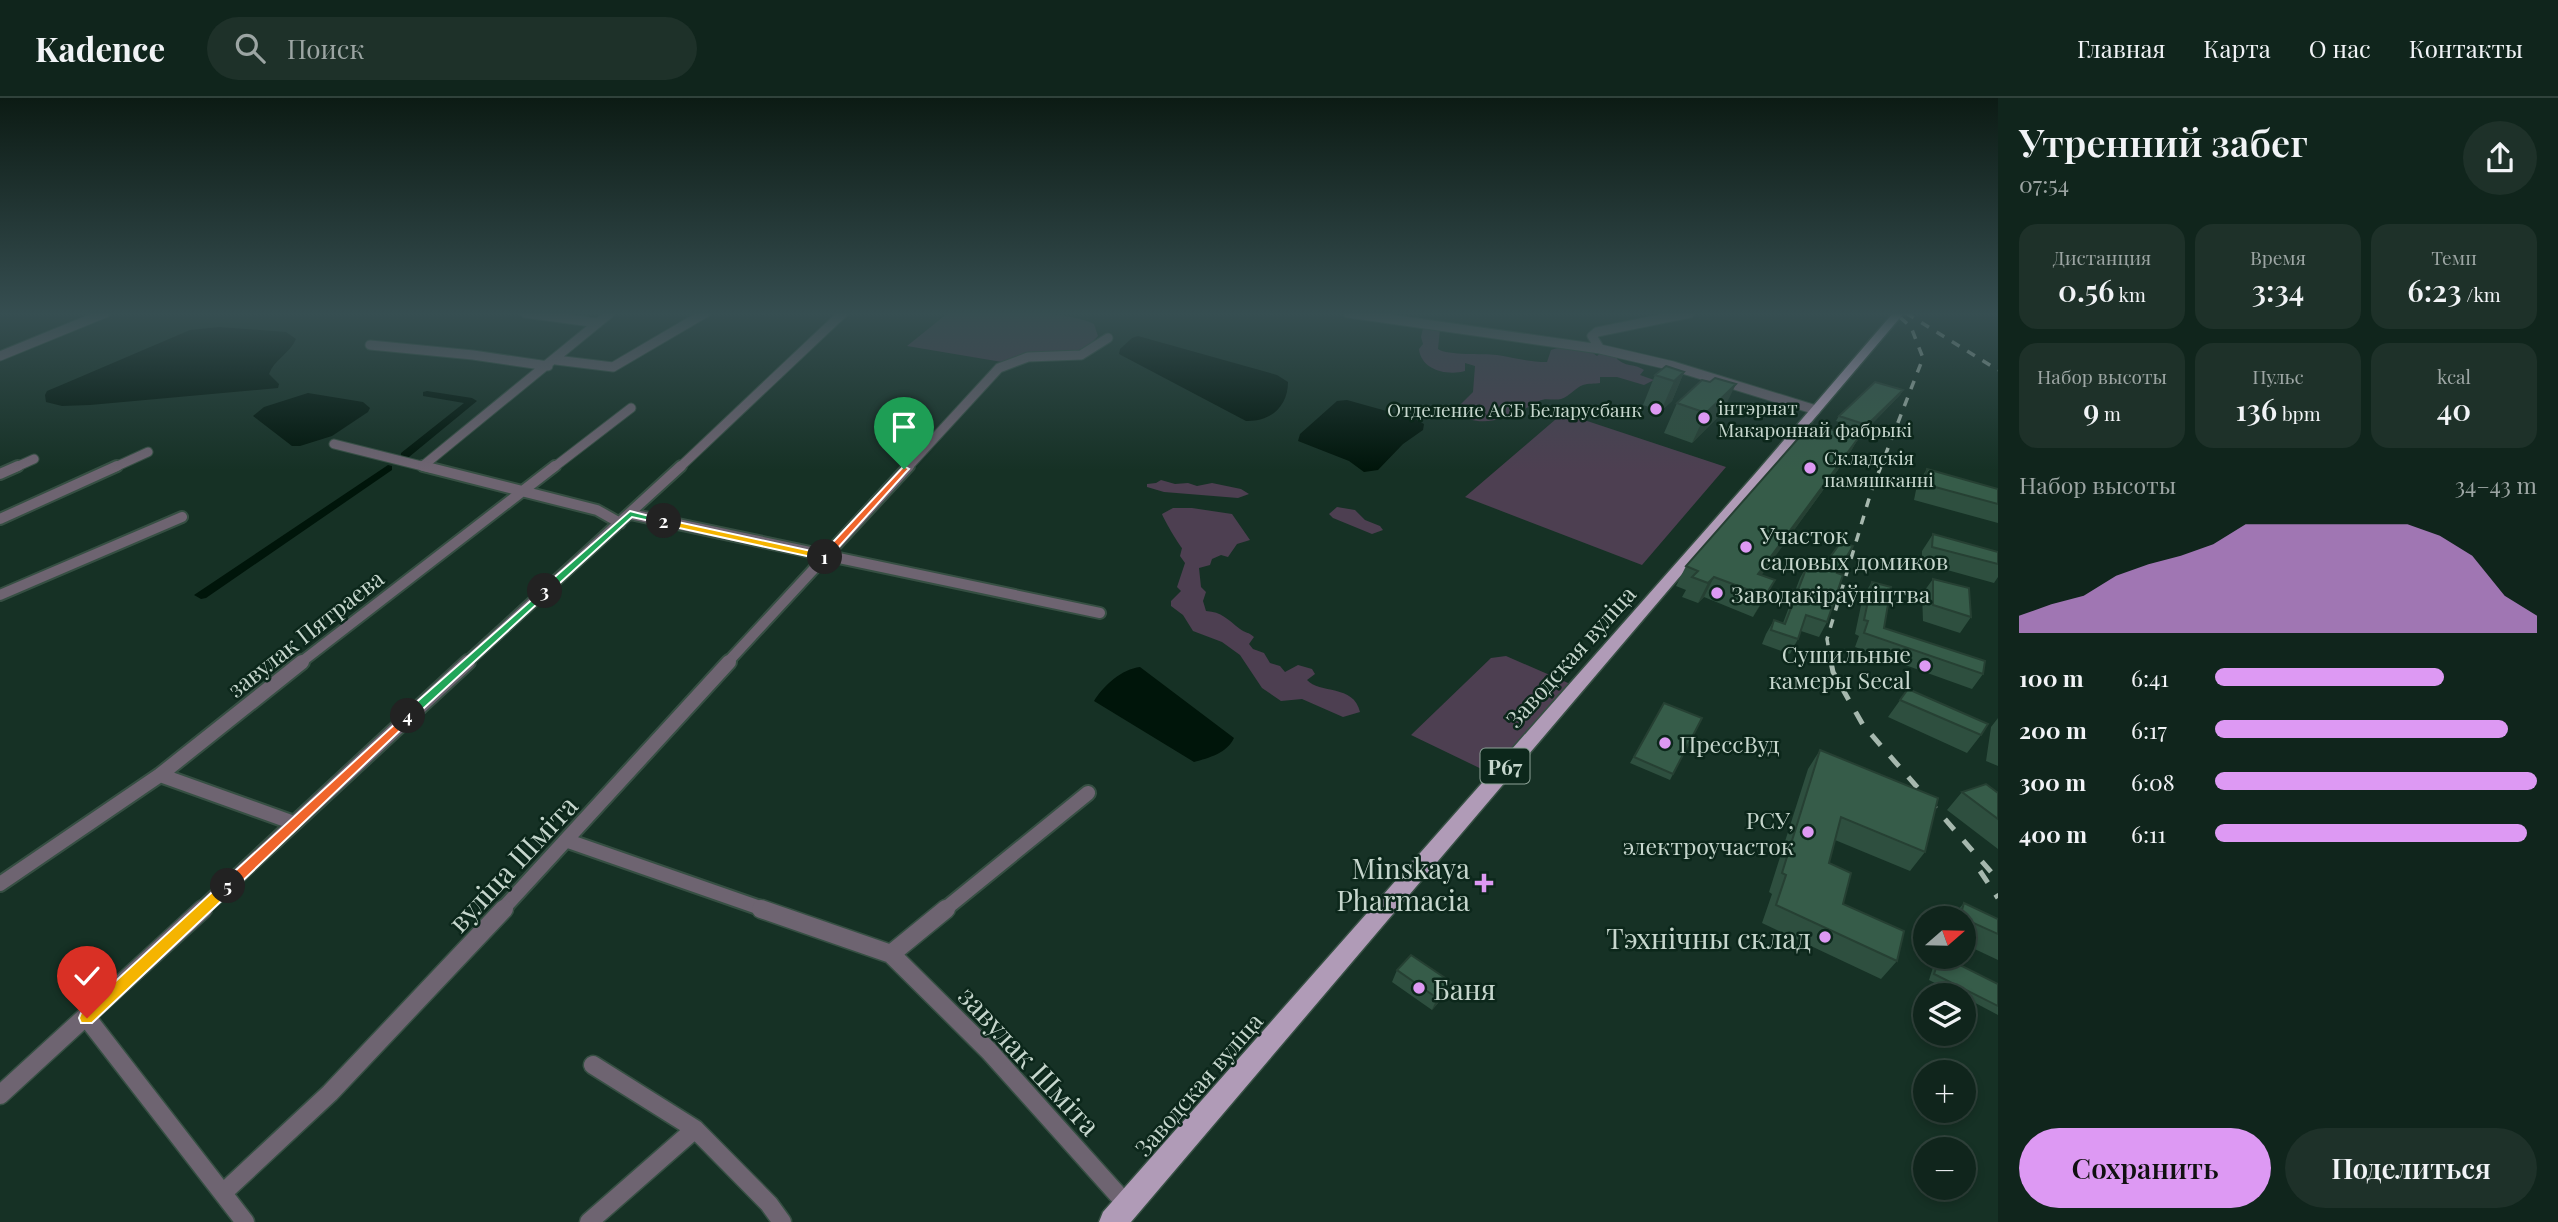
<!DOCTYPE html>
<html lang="ru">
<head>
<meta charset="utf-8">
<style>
	:root { --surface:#10251c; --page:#1e3129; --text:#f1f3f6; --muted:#9ca5a3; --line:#30423b; --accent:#dd99f3 }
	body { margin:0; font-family:"Playfair Display",serif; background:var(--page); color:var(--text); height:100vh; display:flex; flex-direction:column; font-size:26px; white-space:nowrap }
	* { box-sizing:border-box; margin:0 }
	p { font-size:23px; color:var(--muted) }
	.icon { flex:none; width:38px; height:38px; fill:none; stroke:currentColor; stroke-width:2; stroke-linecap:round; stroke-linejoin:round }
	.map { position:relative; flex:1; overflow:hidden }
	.sheet { display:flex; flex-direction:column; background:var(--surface); width:560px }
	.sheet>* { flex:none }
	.needle { width:46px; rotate:70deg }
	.fabs { position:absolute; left:1913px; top:808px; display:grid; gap:14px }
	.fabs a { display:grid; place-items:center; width:63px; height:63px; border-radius:50%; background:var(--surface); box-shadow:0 4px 10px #0003,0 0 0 2px var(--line); font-size:35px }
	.pin { position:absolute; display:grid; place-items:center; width:60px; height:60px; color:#fff; margin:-72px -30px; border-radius:50% 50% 50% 0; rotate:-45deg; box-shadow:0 0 7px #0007 }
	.pin .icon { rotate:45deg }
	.km { position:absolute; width:35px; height:35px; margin:-18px; border-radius:50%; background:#222; color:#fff; font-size:19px; line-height:35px; text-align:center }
	.round { display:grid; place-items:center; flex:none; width:74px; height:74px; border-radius:37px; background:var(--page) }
	.overview { display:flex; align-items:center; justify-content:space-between; height:119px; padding:0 21px }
	h1 { font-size:38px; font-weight:600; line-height:52px }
	.metrics { display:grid; grid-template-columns:repeat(3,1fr); gap:10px; height:119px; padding:7px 21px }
	.metrics div { display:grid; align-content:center; border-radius:18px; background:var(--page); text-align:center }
	.metrics b { font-size:30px; font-weight:600 }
	.metrics small { font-size:19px; font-weight:400 }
	.metrics p { font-size:19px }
	.chart { height:196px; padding:14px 21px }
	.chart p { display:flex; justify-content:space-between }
	.chart svg { width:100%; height:126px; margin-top:7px; fill:var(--accent); opacity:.7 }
	.cta { display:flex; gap:14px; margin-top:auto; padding:14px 21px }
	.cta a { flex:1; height:80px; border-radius:42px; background:var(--accent); color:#111; font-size:28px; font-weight:600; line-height:80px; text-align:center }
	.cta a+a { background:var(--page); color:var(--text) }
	ul { padding:0 21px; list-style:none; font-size:23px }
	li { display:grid; grid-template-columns:112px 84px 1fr; align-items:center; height:52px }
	li i { height:18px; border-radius:9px; background:var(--accent) }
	header { display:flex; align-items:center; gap:42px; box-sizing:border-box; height:98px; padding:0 35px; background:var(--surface); border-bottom:2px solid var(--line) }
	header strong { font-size:33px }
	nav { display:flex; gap:38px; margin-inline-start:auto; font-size:24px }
	.search { width:490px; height:63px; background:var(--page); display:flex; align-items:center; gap:18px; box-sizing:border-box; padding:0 24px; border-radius:38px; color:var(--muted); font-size:26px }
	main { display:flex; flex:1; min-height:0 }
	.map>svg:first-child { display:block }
</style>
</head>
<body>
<header>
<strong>Kadence</strong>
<div class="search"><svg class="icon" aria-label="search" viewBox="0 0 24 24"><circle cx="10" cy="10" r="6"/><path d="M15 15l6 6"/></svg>Поиск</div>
<nav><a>Главная</a><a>Карта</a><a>О нас</a><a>Контакты</a></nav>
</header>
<main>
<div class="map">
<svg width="1998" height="1124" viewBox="0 0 1998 1124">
	<rect width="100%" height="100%" fill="#163125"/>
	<path fill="#4d3f51" d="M 948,215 C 988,215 1059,210 1094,226 L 1098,238 L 1086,251 L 1062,256 L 1023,258 L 1002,264 L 907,248 Z
		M 1423,230 L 1440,231 L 1438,251 C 1448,258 1483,255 1497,257 C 1515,260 1529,264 1547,264 L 1551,252 C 1565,247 1585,248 1597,258 L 1600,255 L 1618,258 L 1617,261 C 1628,270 1634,265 1644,272 L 1640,277 L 1654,282 L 1644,287 L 1617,279 L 1600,279 L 1600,285 C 1595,286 1588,285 1583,287 C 1575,290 1570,298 1561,301 C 1553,303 1546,299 1539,303 C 1517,316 1482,334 1458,315 L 1457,310 L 1473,294 L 1475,268 L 1465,265 L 1465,273 C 1447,278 1421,272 1419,251 L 1423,246 L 1421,239 Z
		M 1563,315 L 1726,369 L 1642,467 L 1465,399 Z
		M 1161,382 L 1175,386 L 1188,385 L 1197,388 L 1212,385 L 1241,391 L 1249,396 L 1238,400 L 1164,394 L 1147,389 L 1147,386 L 1156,385 Z
		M 1337,409 L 1355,412 L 1365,422 L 1380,428 L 1383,432 L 1372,436 L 1333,420 L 1329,416 Z
		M 1173,410 L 1192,410 L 1232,416 L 1250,442 L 1237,446 L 1228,459 L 1221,457 L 1212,461 L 1210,467 L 1199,470 L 1201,489 L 1206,494 L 1203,503 L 1206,513 C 1222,514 1227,521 1240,531 C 1245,535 1249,534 1254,539 L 1249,546 L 1253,551 L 1264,555 L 1270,565 L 1280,568 L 1285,574 L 1298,567 L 1312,571 L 1315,576 L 1307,582 C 1319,596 1354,586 1360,614 L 1343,619 L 1302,601 L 1281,603 L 1262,590 L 1240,557 L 1222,544 L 1193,533 L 1183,517 L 1171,508 L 1171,503 L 1181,493 L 1177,489 L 1185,465 L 1180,458 L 1182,450 C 1179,447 1163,420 1162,416 Z
		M 1506,558 L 1575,588 L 1494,677 L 1411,637 L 1491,560 Z"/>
	<path fill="#00150a" d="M 219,229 L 286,234 L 296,241 C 290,255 274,262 269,276 L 279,286 L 278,290 L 90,307 L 62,308 L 46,304 L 45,297 L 47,293 L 66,285 L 190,232 Z
		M 1138,238 L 1277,277 L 1288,284 C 1288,308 1271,324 1246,323 L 1119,256 L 1120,251 L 1132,240 Z
		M 308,295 L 363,304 L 370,310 L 368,314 L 332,338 L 300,348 L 292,348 L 253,318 L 264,309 Z
		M 1347,302 L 1415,321 L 1424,326 L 1423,332 L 1403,346 L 1378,372 L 1364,374 L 1349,363 L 1298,343 L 1300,336 L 1337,303 Z
		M 1140,569 L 1234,640 C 1227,655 1209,660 1194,664 L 1094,603 C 1104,587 1122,571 1140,569 Z"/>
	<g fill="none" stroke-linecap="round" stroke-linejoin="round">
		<path fill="#00150a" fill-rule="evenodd" d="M 427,293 L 472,300 L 477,303 L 409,359 L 401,359 L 401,355 L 464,305 L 423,298 L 423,294 Z
			M 388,367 L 392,368 L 392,372 L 206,500 L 201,501 L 194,497 Z"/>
		<g stroke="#364f43" stroke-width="11">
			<path id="street-far3" d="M 525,215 L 598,225
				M 1348,215 L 1600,251 L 1592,238 L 1597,234 L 1690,215
				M 370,247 L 473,257 L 548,268
				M 1600,251 L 1673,268 L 1816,312
				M 0,258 L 105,215
				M 556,262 L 613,269 L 705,215
				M 334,346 L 430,370
				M 424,367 L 610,215
				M 14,370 L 34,361
				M 113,370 L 148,354
				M 553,370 L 631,310
				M 679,370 L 843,215
				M 907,370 L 999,270 L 1028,259 L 1081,257 L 1108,240"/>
		</g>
		<g stroke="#364f43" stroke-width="14">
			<path id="street-far2" d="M 423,368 L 597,412 L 620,425
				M 0,376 L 18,368
				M 630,416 L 1100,515
				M 0,421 L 117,368
				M 0,497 L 182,419
				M 300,565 L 555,368
				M 466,565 L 681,368
				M 727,565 L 909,368"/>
		</g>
		<g stroke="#364f43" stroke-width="18">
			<path id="street-far1" d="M 160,677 L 294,725
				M 568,743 L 766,812
				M 0,786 L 160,677 L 302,564
				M 201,812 L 468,564
				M 502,812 L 729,564
				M 944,812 L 1088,695"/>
		</g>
		<g stroke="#364f43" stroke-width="21">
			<path id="street" d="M 761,811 L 891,856 L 989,953 L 1127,1107
				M 891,856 L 946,811
				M 87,920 L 245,1124
				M 593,967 L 695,1031 L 769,1106 L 782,1124
				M 0,997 L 203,811
				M 224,1094 L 330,995 L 504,811
				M 589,1124 L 695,1031"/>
		</g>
		<g stroke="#364f43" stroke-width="3">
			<path id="primary" d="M 1893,215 L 1904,215 L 1131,1124 L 1099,1124 L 1103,1114 L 1754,377 Z"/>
		</g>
		<use href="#street-far3" stroke="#6e6471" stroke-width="9"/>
		<use href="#street-far2" stroke="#6e6471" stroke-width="10"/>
		<use href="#street-far1" stroke="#6e6471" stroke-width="14"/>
		<use href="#street" stroke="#6e6471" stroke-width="18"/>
		<use href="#primary" fill="#b09bb7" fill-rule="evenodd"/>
		<path stroke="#a6b8ae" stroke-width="3.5" stroke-dasharray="9 9" stroke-linecap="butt" d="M 1906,215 L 1998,272
			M 1831,565 L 1827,541 L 1871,394 L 1923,260 L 1911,229 L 1895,215"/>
		<path stroke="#a6b8ae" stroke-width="5" stroke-dasharray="14 14" stroke-linecap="butt" d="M 1831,564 L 1833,574 L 1863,627 L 1998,782
			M 1980,773 L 1998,800"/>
	</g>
	<path fill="#2e4f3f" d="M 1684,274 L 1672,303 L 1661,313 L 1643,307 L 1655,277 Z
		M 1903,292 L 1900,297 L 1865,333 L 1836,323 L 1839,318 Z
		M 1677,305 L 1722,315 L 1692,345 L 1664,335 Z
		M 1859,339 L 1848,358 L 1761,477 L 1775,482 L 1753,519 L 1704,499 L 1698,505 L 1682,499 L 1686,492 L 1676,488 L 1686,468 Z
		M 1927,371 L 1998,391 L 1998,425 L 1914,402 L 1917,387 Z
		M 1933,436 L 1998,454 L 1998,479 L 1994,485 L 1922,465 L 1922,453 Z
		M 1808,466 L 1837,475 L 1827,524 L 1819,539 L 1801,533 L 1798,541 L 1790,556 L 1762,546 L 1766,536 L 1774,522 L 1783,525 L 1800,480 Z
		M 1933,481 L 1971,519 L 1960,535 L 1923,523 L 1922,496 Z
		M 1872,484 L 1884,530 L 1983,576 L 1972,591 L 1855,549 L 1859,538 L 1855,536 L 1863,498 Z
		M 1908,591 L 1981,637 L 1967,655 L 1888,619 Z
		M 1664,605 L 1702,620 L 1670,682 L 1630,665 Z
		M 1998,620 L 1998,668 L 1986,663 L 1991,629 Z
		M 1820,652 L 1925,754 L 1910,773 L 1835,742 L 1829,765 L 1843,806 L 1897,863 L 1881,881 L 1762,825 L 1772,796 L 1769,794 L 1808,671 Z
		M 1962,694 L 1998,695 L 1998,751 L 1947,712 Z
		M 1964,805 L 1998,821 L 1998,862 L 1964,846 L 1964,821 L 1950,821 Z
		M 1939,859 L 1998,886 L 1998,917 L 1964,899 L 1964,898 L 1960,898 L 1929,882 L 1935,863 Z
		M 1397,872 L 1451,884 L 1446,896 L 1432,912 L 1392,884 Z"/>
	<path fill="#264033" d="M 1684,274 L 1672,303 L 1661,313 L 1674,283 Z
		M 1736,286 L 1722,315 L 1692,345 L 1706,315 Z
		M 1903,292 L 1900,297 L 1865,333 L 1867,327 Z
		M 1859,339 L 1848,358 L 1750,493 L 1758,476 Z
		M 1714,479 L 1704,499 L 1698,505 L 1708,485 Z
		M 1775,482 L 1763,503 L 1753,519 L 1765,498 Z
		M 1451,884 L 1446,896 L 1432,912 L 1437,900 Z"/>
	<path fill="#365c49" stroke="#264033" stroke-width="2" d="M 1666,268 L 1684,274 L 1674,283 L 1655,277 Z
		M 1715,280 L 1736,286 L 1706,315 L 1677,305 L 1702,282 L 1710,284 Z
		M 1875,284 L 1903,292 L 1867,327 L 1839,318 Z
		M 1811,326 L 1859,339 L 1758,476 L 1775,482 L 1765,498 L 1714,479 L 1708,485 L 1692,479 L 1698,473 L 1686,468 Z
		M 1927,371 L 1998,391 L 1998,406 L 1924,386 Z
		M 1933,436 L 1998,454 L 1998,466 L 1932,449 Z
		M 1841,444 L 1853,448 L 1837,475 L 1843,477 L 1827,524 L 1806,517 L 1798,541 L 1771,532 L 1774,522 L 1785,526 L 1808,466 L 1822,470 Z
		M 1933,481 L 1969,490 L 1971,519 L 1933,507 Z
		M 1872,484 L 1891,489 L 1884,530 L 1985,563 L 1983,576 L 1864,535 L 1868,523 L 1864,522 Z
		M 1908,591 L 1988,626 L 1981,637 L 1900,602 Z
		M 1664,605 L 1702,620 L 1673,676 L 1634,659 Z
		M 1820,652 L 1938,700 L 1925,754 L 1841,719 L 1829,765 L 1851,775 L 1843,806 L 1904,833 L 1897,863 L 1776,807 L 1786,777 L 1782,775 Z
		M 1986,686 L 1998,695 L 1998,721 L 1962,694 Z
		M 1964,805 L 1998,821 L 1998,836 L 1960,819 Z
		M 1411,857 L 1451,884 L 1437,900 L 1397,872 Z
		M 1940,859 L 1944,859 L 1998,886 L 1998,908 L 1934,876 Z"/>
	<linearGradient id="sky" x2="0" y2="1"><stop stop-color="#0c1b14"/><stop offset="0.58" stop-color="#364e51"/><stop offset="1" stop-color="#364e51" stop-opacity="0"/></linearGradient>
	<rect width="1998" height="372" fill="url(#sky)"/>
	<path fill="#f0652b" stroke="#fff" stroke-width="2" d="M 904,368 L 909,371 L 907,373 L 828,461 L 821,461 L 821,457 Z"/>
	<path fill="#f5b400" stroke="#fff" stroke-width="2" d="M 664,421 L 825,456 L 830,459 L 825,462 L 661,426 L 660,423 Z"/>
	<path fill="#22a559" stroke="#fff" stroke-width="2" d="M 630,413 L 669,423 L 664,426 L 632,419 L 549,495 L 541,495 L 541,491 Z"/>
	<path fill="#22a559" stroke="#fff" stroke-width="2" d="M 545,490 L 550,493 L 549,495 L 412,621 L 403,621 L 403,616 Z"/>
	<path fill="#f0652b" stroke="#fff" stroke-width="2" d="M 408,614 L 414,618 L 412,621 L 233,792 L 223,792 L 223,784 Z"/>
	<path fill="#f5b400" stroke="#fff" stroke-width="2" d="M 228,782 L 233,784 L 233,792 L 92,925 L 81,925 L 79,920 L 81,915 L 223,784 Z"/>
	<g fill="#dd99f3" stroke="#0c271b" stroke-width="2.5">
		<circle cx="1656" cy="311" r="7"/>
		<circle cx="1704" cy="320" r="7"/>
		<circle cx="1810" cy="370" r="7"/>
		<circle cx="1746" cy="449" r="7"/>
		<circle cx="1717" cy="495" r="7"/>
		<circle cx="1925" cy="568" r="7"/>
		<circle cx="1665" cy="645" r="7"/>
		<circle cx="1808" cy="734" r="7"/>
		<path d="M1480.5 774.5h7v7h7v7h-7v7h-7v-7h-7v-7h7z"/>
		<circle cx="1825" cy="839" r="7"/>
		<circle cx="1419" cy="890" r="7"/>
	</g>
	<g text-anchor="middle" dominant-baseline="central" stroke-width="5" stroke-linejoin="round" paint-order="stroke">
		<g font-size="19" fill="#c6d6cd" stroke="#0c271b" text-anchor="start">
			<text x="1718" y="309">інтэрнат<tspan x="1718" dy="22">Макароннай фабрыкі</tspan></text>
			<text x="1642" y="311" text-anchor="end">Отделение АСБ Беларусбанк</text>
			<text x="1824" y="359">Складскія<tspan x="1824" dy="22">памяшканні</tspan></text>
		</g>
		<rect fill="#0c271b" stroke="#8ea298" stroke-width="2" x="1480.5" y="650.5" width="49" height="35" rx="5"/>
		<g font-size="21" font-weight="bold" fill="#c6d6cd">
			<text x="1505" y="668">Р67</text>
		</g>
		<g font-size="23" fill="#c6d6cd" stroke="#0c271b" text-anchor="start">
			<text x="1760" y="436">Участок<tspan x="1760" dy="26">садовых домиков</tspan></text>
			<text x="1731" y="495">Заводакіраўніцтва</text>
			<text x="1911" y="555" text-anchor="end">Сушильные<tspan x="1911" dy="26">камеры Secal</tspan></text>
			<text x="1679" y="645">ПрессВуд</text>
			<text x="1794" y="721" text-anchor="end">РСУ,<tspan x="1794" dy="26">электроучасток</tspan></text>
		</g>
		<g font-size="23" fill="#c6d6cd" stroke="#0c271b">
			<text transform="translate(305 535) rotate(-38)">завулак Пятраева</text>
			<text transform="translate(1570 558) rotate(-48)">Заводская вуліца</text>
			<text transform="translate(1198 986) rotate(-49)">Заводская вуліца</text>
		</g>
		<g font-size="28" fill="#c6d6cd" stroke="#0c271b">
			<text transform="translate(512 765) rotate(-47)">вуліца Шміта</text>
			<text transform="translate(1030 962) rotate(47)">завулак Шміта</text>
		</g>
		<g font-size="28" fill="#c6d6cd" stroke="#0c271b" text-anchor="end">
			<text x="1470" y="769">Minskaya<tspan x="1470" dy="32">Pharmacia</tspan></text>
			<text x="1811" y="839">Тэхнічны склад</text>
			<text x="1433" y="890" text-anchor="start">Баня</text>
		</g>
	</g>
</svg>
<div class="fabs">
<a><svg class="needle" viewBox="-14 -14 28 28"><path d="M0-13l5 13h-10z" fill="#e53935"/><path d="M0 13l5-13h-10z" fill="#9ca5a3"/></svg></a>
<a><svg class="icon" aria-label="layers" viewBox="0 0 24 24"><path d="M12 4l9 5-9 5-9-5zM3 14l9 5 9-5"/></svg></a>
<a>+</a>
<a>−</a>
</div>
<div class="pin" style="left:904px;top:371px;background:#1e9e55"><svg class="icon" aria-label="arrive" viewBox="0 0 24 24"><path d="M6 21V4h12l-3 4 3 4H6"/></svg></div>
<div class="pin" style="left:87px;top:920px;background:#d93025"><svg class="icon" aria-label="check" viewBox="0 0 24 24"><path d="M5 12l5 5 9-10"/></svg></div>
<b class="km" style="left:825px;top:459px">1</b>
<b class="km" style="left:664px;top:423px">2</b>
<b class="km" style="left:545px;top:493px">3</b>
<b class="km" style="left:408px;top:618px">4</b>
<b class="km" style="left:228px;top:788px">5</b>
</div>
<section class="sheet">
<div class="overview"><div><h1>Утренний забег</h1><p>07:54</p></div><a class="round"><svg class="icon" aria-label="share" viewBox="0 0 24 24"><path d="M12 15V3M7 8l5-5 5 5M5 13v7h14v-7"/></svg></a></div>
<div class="metrics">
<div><p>Дистанция</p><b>0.56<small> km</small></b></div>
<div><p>Время</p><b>3:34</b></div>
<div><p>Темп</p><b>6:23<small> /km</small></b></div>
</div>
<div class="metrics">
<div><p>Набор высоты</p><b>9<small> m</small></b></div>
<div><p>Пульс</p><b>136<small> bpm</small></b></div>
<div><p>kcal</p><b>40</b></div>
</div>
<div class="chart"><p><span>Набор высоты</span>34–43 m</p>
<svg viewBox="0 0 160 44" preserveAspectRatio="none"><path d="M0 44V38L10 34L20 31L30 24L40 20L50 17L60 13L70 6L80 6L90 6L100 6L110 6L120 6L130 10L140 17L150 31L160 38V44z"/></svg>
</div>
<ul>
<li><b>100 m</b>6:41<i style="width:71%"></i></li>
<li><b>200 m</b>6:17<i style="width:91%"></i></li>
<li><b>300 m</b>6:08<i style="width:100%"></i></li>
<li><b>400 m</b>6:11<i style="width:97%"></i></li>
</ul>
<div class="cta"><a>Сохранить</a><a>Поделиться</a></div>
</section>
</main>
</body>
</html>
